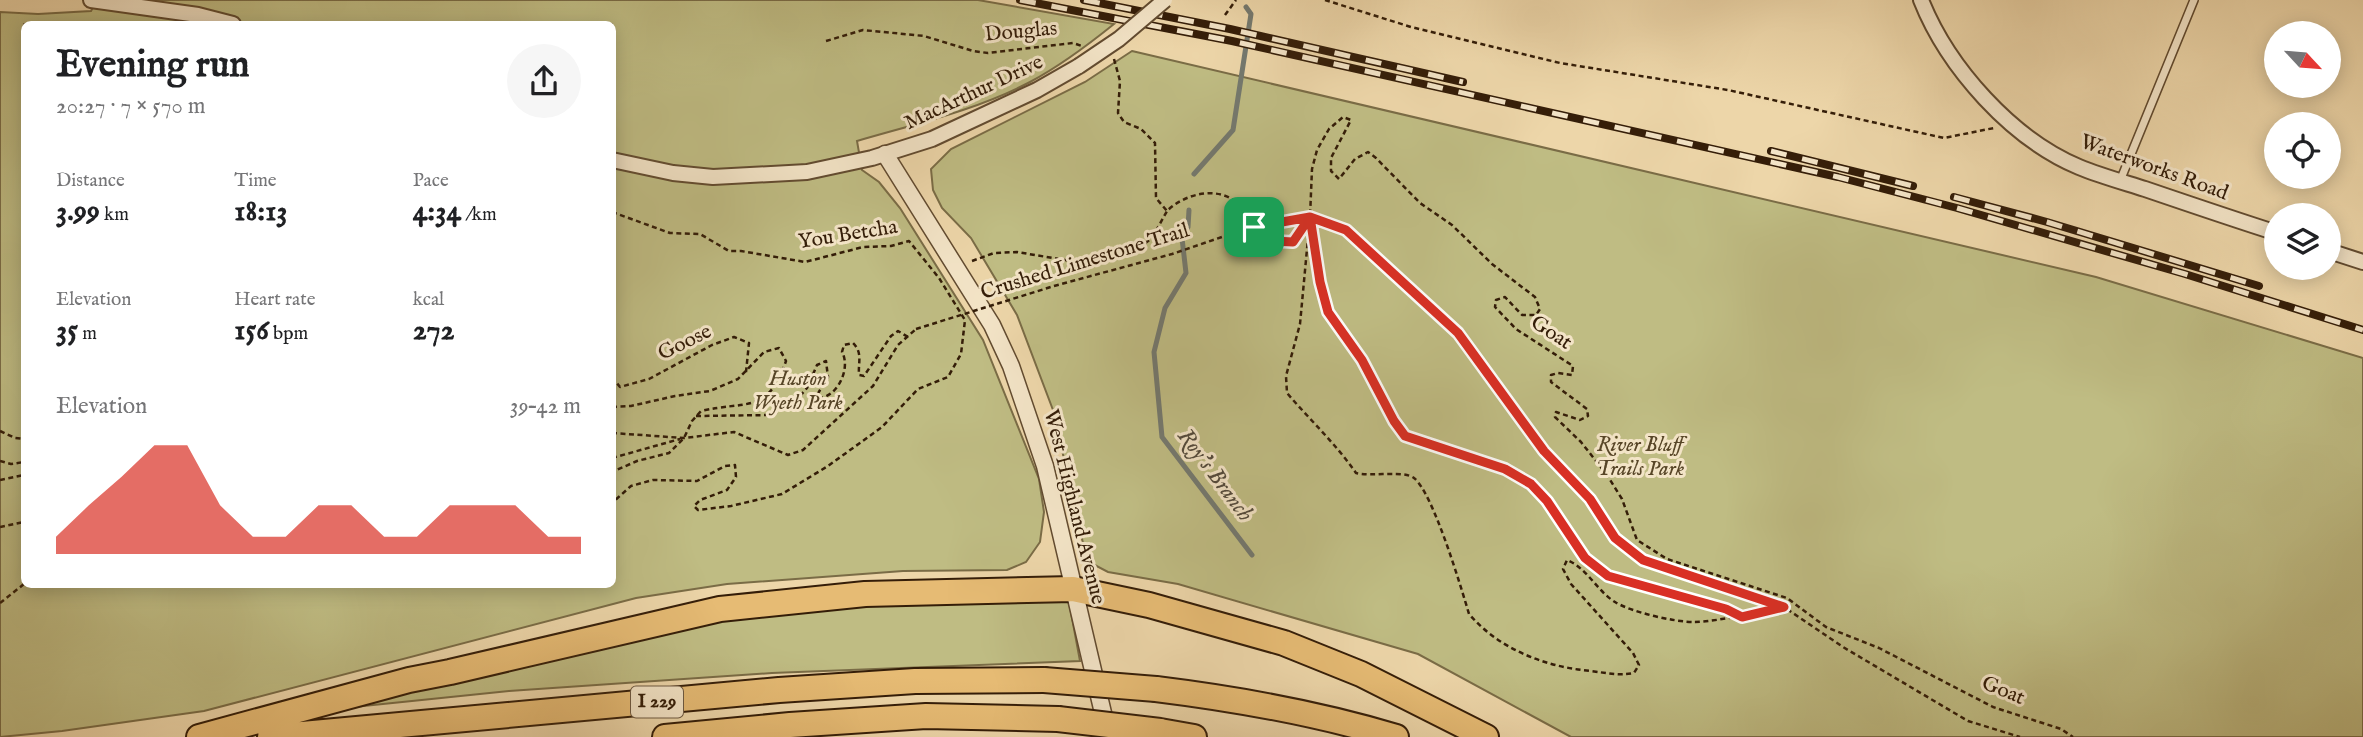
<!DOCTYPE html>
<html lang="en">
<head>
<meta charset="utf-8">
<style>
	:root { --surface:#fff; --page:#f6f6f6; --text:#202124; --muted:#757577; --accent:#d93025 }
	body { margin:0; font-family:"IM FELL English",serif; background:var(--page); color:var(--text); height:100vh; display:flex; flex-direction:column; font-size:26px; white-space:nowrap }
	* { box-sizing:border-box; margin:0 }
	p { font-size:23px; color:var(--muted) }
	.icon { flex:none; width:38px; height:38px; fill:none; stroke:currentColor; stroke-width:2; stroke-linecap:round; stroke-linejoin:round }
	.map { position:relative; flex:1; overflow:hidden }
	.panel { position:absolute; left:21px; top:21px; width:595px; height:567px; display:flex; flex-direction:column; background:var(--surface); border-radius:10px; box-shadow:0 4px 18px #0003 }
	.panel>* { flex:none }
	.needle { width:46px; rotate:116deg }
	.buttons { position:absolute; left:2264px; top:21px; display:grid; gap:14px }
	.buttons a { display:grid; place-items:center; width:77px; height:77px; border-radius:50%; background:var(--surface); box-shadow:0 4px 18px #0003; font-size:35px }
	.pin { position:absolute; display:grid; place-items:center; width:60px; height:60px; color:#fff; margin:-30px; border-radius:14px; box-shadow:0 4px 10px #0006 }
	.round { display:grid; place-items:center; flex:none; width:74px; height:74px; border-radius:37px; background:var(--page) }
	.overview { display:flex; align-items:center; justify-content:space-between; height:119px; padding:0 35px }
	h1 { font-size:38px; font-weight:700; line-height:52px }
	.metrics { display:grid; grid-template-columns:repeat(3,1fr); gap:10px; height:119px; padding:7px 35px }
	.metrics div { display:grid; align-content:center }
	.metrics b { font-size:30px; font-weight:700 }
	.metrics small { font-size:19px; font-weight:400 }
	.metrics p { font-size:19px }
	.chart { height:196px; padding:14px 35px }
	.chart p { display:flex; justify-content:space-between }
	.chart svg { width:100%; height:126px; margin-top:7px; fill:var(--accent); opacity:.7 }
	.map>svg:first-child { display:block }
</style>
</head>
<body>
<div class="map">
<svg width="2363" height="737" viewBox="0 0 2363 737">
	<rect width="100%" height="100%" fill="#edd6a9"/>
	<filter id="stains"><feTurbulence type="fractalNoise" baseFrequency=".00286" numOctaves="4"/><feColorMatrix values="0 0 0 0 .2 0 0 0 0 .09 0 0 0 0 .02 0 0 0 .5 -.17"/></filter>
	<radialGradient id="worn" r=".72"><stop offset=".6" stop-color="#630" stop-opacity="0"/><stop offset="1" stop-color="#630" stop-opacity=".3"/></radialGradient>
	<path fill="#bfbc83" stroke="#7a6c46" stroke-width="2" fill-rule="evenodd" d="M 97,0 L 978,0 L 1114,24 C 1088,45 1060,66 1030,82 C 977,110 915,124 857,141 L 862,170 L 879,182 L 900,208 L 983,340 L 1039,479 L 1044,512 L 1040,542 L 1026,562 L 1007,570 L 903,571 L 727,584 L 636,598 L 204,711 L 62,731 L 0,737 L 0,12 L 38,14 L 91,11 ZM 24,24 L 612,24 L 612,584 L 24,584 Z
		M 1132,51 L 2096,277 L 2363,358 L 2363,737 L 1571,737 L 1418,654 L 1178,584 L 1108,572 L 1087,561 L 1053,410 L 1017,315 L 971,238 L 942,208 L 933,190 L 931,169 L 951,149 L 1085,82 Z
		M 1062,594 L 1069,602 L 1080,661 L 772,673 L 509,691 L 315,711 L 659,616 Z"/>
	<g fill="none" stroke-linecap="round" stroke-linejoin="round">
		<path stroke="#74796f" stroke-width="5" d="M 1194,174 L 1233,130 L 1251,14 L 1246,7
			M 1189,210 L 1188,227 L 1182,238 L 1186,273 L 1165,308 L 1154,352 L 1162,437 L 1252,555"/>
		<g stroke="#624b30" stroke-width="10">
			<path id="service" d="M 2120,181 L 2194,0"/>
		</g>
		<g stroke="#624b30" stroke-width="18">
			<path id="minor" d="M 91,0 L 198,15 L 233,24
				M 1921,0 C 1948,68 2012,139 2079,167 C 2101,176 2123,182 2145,189 C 2189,204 2233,219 2277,233
				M 612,160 L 673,173 L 713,177 L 807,172 L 872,158 L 932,139 L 1037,90 L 1079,66
				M 2329,251 L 2363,262"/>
		</g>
		<g stroke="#624b30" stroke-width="19">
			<path id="tertiary" d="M 885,154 L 992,325 L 1011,366 L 1045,466 L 1107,730"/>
		</g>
		<g stroke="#341d08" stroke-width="28">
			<path id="motorway" d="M 1156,689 C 1237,699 1317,713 1396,737
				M 1160,731 L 1194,737
				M 199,737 L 409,680 L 450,672 L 720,609 L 865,594 L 1073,589 L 1149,605 L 1284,643 L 1361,674 L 1486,737
				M 270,737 L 779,690 L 915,681 L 1044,680
				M 665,737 L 790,725 L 926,716 L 1058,719"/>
		</g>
		<path stroke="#341d08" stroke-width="2.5" stroke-dasharray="5 3.5" stroke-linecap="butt" d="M 1325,0 L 1411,27 L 1560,63 L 1728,90 L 1944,138 L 1994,128
			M 1225,15 L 1236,0
			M 826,41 L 863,30 L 924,36 L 973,51 L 988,53 L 1073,43 L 1082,46
			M 1114,59 L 1120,81 L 1118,113 L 1124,122 L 1141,129 L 1155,143 L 1156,198 L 1167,211 C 1185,193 1222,184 1241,207 C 1251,219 1257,231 1271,239 C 1277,242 1286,242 1293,242 L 1308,220
			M 612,212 L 670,233 L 700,234 L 729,251 L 741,251 L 805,262 L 863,247 L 891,246 L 909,241 L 939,278 L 965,320 L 961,354 L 948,377 L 918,389 L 882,427 L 828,466 L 782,494 L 731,506 L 698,510 L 694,506 L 700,500 L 727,490 L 736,477 L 735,465 L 725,466 L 697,481 L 653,480 L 631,486 L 612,503
			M 1293,219 L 1310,217 L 1346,230 L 1458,333 L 1543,451 L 1590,499 L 1615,538 L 1643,560 L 1784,607 L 1843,647 L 1968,721 L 2020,737
			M 1311,224 L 1320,282 L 1328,312 L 1362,360 L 1394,421 L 1405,436 L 1481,460 L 1505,469 L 1531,484 L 1547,501 L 1585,558 L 1608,576 L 1726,609 L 1742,616 L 1784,607
			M 972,261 L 994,253 L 1017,252 L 1077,262 L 1139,248 L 1152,238 L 1167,211
			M 612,377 L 620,387 L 649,379 L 712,345 L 734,337 L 749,343 L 746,372
			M 612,407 L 631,406 L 675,396 L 710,391 L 738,379 L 764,352 L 779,348 L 786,361 C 767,415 748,400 701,411 L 692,421 L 684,438 L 669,453 L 637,461 L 612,472
			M 696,416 L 772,415 L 793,404 L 807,388 L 817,365 L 826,361 L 828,377 L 817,395 L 820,398 C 838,396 851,368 842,352 L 844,345 L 853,343 C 863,353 858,362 859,375 L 864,376 L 891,336 L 898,331 L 908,337
			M 0,431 L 15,438 L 24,439
			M 612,433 L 684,438 L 734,432 L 788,455 L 803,450 L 873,386 L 898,345 L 916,329
			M 612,458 L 680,439
			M 0,461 L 11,464 L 24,462
			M 0,480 L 24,475
			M 0,527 L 24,522
			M 0,603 L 24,584
			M 1742,616 C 1726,618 1709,622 1694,622 C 1674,622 1631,612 1615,602 C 1597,591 1587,568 1567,560 L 1563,569 L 1571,584 L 1633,653 L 1639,665 L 1634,673 C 1618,676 1607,673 1591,671 C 1545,667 1499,649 1469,614 C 1461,587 1433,493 1414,478 C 1404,470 1371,477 1356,473 C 1336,444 1310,420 1287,393 L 1286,376 L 1300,324 L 1310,217 L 1312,169 L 1317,150 L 1329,129 L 1343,117 L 1351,120 L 1331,158 L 1331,171 L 1339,179 L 1355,159 L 1368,152 L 1376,158 L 1420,203 L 1452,225 L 1492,264 L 1535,297 L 1540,309 L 1536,315 L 1522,315 L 1505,297 L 1496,300 L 1495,307 L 1516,329 L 1573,366 L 1572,375 L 1558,373 L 1551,375 L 1551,382 L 1587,409 L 1588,416 L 1580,420 L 1556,412 L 1555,417 L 1581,442 L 1607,475 L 1622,499 L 1637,540 L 1667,559 L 1787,598 L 1826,627 L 1879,648 L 1993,707 L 2061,729 L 2073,737"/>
		<use href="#service" stroke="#f3e4c7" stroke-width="7"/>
		<use href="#minor" stroke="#f3e4c7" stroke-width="14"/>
		<use href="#tertiary" stroke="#f3e4c7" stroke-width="16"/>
		<use href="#motorway" stroke="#e6bb74" stroke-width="24"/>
		<g stroke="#341d08" stroke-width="8">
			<path id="rail" d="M 1020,0 L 1232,41 L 1838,177 L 1957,208 L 2185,274 L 2363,330
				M 1084,0 L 1230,29 L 1463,82
				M 1771,151 L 1913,186
				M 1954,197 L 2047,222 L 2259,286"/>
		</g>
		<use href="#rail" stroke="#f3e4c7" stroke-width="5" stroke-dasharray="16" stroke-linecap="butt"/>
		<g stroke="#624b30" stroke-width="18" stroke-linecap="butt">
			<path id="minor-bridge" d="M 1079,66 L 1119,39 L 1165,0"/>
		</g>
		<g stroke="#341d08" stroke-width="28" stroke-linecap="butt">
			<path id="motorway-bridge" d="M 1044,680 L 1156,689
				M 1058,719 L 1160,731"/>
		</g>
		<path stroke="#341d08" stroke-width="2.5" stroke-dasharray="5 3.5" stroke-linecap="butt" d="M 916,329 L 1054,286 L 1172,254 L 1248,228 L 1293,219"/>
		<use href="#minor-bridge" stroke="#f3e4c7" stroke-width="14"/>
		<use href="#motorway-bridge" stroke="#e6bb74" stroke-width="24"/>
	</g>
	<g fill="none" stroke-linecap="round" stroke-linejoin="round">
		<g stroke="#fff" stroke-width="14">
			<path id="route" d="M 1254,227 L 1310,217 L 1320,282 L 1328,312 L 1362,360 L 1394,421 L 1405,436 L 1505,469 L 1531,484 L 1547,501 L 1585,558 L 1608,576 L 1726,609 L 1742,617 L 1784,607 L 1643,560 L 1615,538 L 1590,499 L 1544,451 L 1458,333 L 1346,230 L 1310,217 L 1293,242 L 1274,241 L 1254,227"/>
		</g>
		<use href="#route" stroke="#d93025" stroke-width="9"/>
	</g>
	<g text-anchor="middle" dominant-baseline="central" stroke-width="6" stroke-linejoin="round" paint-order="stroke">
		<rect fill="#f3e4c7" stroke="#6d5941" stroke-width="2" x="631" y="686.5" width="52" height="31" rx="5"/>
		<g font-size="19" font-weight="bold" fill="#341d08">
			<text x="657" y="702">I 229</text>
		</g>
		<g font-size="21" fill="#341d08" stroke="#f3e4c7">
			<text transform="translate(1021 32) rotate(-5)">Douglas</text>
			<text transform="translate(974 93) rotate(-25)">MacArthur Drive</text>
			<text transform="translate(2154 168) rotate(20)">Waterworks Road</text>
			<text transform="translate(848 235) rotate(-9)">You Betcha</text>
			<text transform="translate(1085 262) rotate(-17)">Crushed Limestone Trail</text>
			<text transform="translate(1551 333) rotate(33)">Goat</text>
			<text transform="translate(685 343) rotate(-26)">Goose</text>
			<text transform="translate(1074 507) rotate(76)">West Highland Avenue</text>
			<text transform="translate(2003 691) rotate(22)">Goat</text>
		</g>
		<g font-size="21" font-style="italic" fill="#574527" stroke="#f3e4c7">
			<text x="798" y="379">Huston<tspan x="798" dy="24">Wyeth Park</tspan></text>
			<text x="1640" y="445">River Bluff<tspan x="1640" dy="24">Trails Park</tspan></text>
		</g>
		<g font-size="23" font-style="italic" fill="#544b3c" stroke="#f3e4c7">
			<text transform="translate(1215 475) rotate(53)">Roy's Branch</text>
		</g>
	</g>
	<rect width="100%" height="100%" filter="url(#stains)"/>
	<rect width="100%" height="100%" fill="url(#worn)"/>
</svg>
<div class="buttons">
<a><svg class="needle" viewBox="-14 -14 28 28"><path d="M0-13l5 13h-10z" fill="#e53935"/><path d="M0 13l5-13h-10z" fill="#757577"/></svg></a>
<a><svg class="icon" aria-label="locate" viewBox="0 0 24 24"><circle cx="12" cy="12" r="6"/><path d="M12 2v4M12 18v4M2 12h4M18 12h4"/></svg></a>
<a><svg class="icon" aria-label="layers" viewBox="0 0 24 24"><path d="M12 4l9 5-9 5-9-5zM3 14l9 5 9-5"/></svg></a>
</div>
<div class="pin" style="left:1254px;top:227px;background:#1e9e55"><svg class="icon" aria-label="arrive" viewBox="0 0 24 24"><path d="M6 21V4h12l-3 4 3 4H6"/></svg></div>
<section class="panel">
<div class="overview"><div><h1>Evening run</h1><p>20:27 · 7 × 570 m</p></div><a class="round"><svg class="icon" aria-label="share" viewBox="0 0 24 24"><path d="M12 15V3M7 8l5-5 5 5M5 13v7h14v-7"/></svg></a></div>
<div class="metrics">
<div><p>Distance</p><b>3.99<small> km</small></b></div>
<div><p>Time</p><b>18:13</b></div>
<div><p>Pace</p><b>4:34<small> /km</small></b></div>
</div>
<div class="metrics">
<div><p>Elevation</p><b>35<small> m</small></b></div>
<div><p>Heart rate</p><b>156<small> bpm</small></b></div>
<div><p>kcal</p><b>272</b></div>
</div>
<div class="chart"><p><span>Elevation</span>39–42 m</p>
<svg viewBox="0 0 160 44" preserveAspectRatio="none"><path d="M0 44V38L10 27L20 17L30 6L40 6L50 27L60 38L70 38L80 27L90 27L100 38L110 38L120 27L130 27L140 27L150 38L160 38V44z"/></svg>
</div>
</section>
</div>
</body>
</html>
